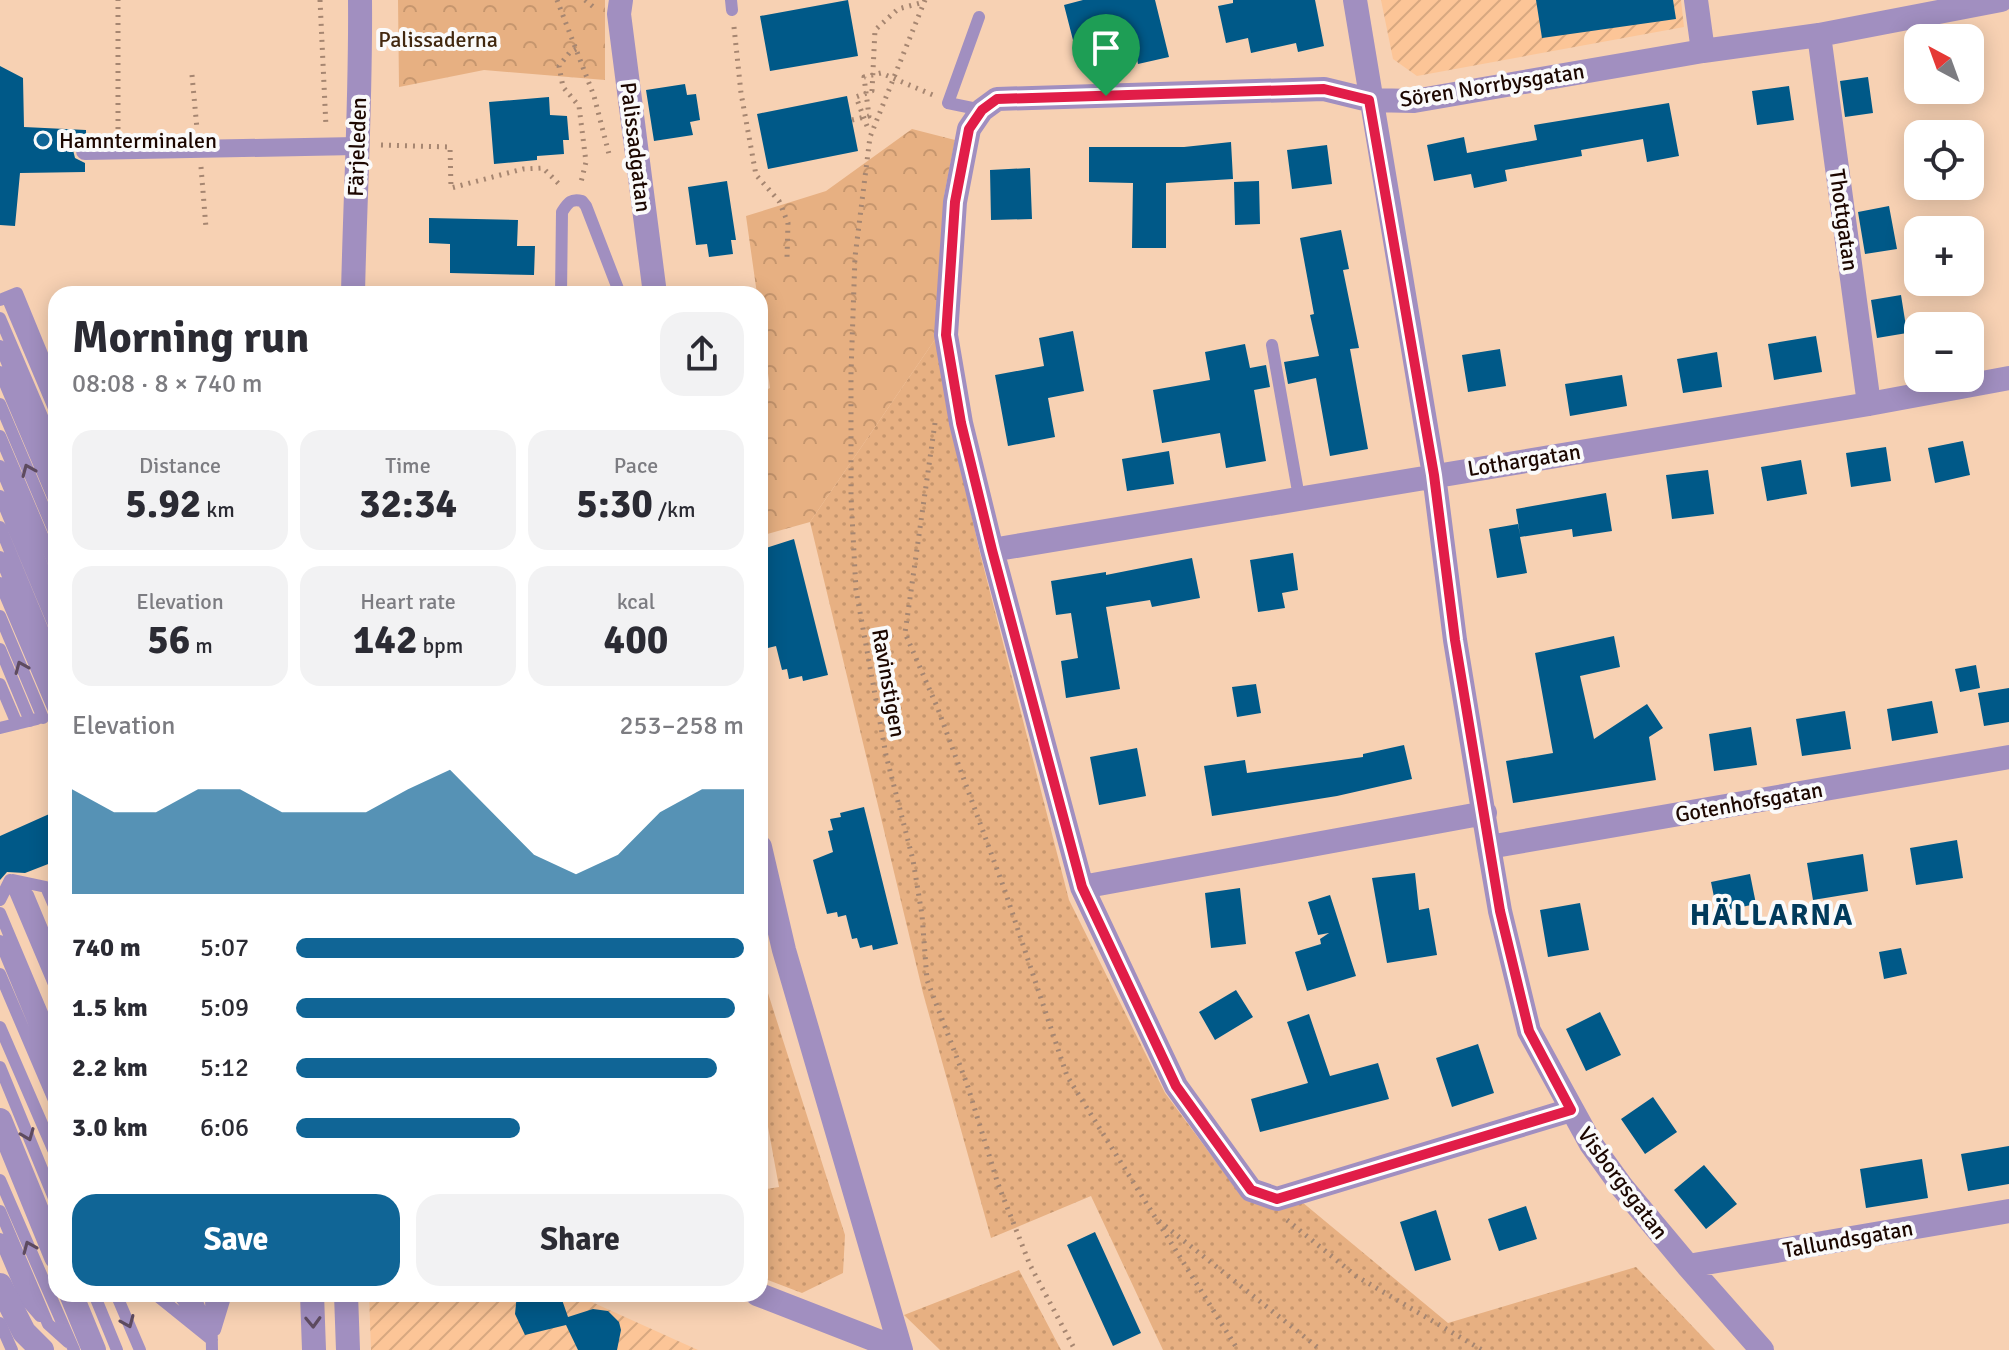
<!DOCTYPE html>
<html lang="en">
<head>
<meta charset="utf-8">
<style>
	:root { --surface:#fff; --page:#f2f2f3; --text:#2b2b33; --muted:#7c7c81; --accent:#106596 }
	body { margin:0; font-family:Signika,sans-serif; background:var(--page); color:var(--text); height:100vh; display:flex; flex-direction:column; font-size:30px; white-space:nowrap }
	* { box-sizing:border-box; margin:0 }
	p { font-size:26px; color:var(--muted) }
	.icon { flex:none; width:44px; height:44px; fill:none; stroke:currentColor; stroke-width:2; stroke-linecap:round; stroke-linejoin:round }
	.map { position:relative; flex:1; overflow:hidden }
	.panel { position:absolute; left:48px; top:286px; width:720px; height:1016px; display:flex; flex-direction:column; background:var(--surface); border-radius:24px; box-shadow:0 4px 20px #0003 }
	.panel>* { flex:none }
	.needle { width:52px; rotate:319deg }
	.controls { position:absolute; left:1904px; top:24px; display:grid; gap:16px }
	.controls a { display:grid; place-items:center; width:80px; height:80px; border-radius:16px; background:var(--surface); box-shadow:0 4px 20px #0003; font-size:40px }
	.pin { position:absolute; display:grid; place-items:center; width:68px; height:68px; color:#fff; margin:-82px -34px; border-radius:50% 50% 50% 0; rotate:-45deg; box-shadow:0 0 8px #0007 }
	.pin .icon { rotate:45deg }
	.round { display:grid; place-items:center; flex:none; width:84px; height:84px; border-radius:24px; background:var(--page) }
	.overview { display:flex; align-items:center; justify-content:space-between; height:136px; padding:0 24px }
	h1 { font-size:44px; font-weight:800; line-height:60px }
	.figures { display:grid; grid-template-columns:repeat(3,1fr); gap:12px; height:136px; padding:8px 24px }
	.figures div { display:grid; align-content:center; border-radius:20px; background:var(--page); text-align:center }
	.figures b { font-size:40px; font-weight:800 }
	.figures small { font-size:22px; font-weight:400 }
	.figures p { font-size:22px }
	.chart { height:224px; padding:16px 24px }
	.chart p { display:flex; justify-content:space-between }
	.chart svg { width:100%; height:144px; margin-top:8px; fill:var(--accent); opacity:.7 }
	.action { display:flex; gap:16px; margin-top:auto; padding:16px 24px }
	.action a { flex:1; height:92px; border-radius:24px; background:var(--accent); color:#fff; font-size:32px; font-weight:800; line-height:92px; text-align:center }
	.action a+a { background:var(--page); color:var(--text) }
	ul { padding:0 24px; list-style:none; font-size:26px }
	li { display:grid; grid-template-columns:128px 96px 1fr; align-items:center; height:60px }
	li i { height:20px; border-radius:10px; background:var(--accent) }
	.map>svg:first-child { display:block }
</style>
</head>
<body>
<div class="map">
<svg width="2009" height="1350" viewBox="0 0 2009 1350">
	<defs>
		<pattern id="industrial-furrows" width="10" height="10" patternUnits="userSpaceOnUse" patternTransform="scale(2)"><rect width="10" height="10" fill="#fcc597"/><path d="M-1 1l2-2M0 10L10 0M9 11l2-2" fill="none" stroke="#d7a880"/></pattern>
		<pattern id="grass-dots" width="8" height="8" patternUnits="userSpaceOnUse" patternTransform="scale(2)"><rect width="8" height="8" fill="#e7b082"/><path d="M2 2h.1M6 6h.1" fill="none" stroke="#c6966e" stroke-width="1.8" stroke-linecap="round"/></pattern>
		<pattern id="forest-crowns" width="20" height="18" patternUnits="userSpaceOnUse" patternTransform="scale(2)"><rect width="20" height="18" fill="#e7b082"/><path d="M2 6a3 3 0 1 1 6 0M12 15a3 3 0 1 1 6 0" fill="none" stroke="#c6966e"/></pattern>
	</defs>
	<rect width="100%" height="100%" fill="#f7d1b3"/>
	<path fill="url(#industrial-furrows)" d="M 1381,0 L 1681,0 L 1684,27 L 1417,76 L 1393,59 Z
		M 369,1294 L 574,1294 L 698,1350 L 371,1350 Z"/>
	<path fill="url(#grass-dots)" d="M 936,338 L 951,423 L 980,553 L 1069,900 L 1165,1093 L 1243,1198 L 1302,1202 L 1448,1323 L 1636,1267 L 1715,1350 L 1163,1350 L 1091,1196 L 991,1238 L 923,993 L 810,522 Z
		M 760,968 L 845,1235 L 843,1273 L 802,1293 L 760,1277 L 760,1190 L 779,1187 L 760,1083 Z
		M 1019,1270 L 1061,1350 L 940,1350 L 904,1315 Z"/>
	<path fill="url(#forest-crowns)" d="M 398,0 L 605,0 L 605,80 L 484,70 L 399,87 Z
		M 912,129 L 955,140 L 944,196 L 936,338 L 810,522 L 760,536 L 760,393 L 770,388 L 760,316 L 760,294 L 757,294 L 746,216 L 826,191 Z"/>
	<path fill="#005988" d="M 848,0 L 858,56 L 770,71 L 760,16 Z
		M 1083,0 L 1155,0 L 1169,57 L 1138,64 L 1135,48 L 1083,61 L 1078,43 L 1074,44 L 1064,5 Z
		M 1233,0 L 1315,0 L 1324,46 L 1298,52 L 1296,43 L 1251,53 L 1248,38 L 1226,43 L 1218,6 L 1233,3 Z
		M 1536,0 L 1673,0 L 1676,19 L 1542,38 Z
		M 0,66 L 23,78 L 24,127 L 86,130 L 86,139 L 78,141 L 73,150 L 75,158 L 85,163 L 85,172 L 20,173 L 15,226 L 0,225 Z
		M 1868,77 L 1873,113 L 1845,117 L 1840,81 Z
		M 685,84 L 687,95 L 696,94 L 700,120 L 690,122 L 693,135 L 654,141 L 646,90 Z
		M 1789,86 L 1794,120 L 1757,125 L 1752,91 Z
		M 847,96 L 858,151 L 768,169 L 757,114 Z
		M 549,97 L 550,115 L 567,116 L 569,140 L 563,140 L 564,154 L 537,156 L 537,160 L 494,164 L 489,102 Z
		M 1669,103 L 1679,156 L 1647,162 L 1643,139 L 1581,150 L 1582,156 L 1505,170 L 1507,181 L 1474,188 L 1471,174 L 1434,181 L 1427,145 L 1464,137 L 1467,153 L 1537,140 L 1534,125 Z
		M 1231,142 L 1233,179 L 1166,183 L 1166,248 L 1132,248 L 1133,183 L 1089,182 L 1089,147 L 1184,147 Z
		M 1327,145 L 1332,184 L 1292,189 L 1287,150 Z
		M 1030,168 L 1032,219 L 991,220 L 990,170 Z
		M 727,181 L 736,240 L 731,240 L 733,254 L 709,257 L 707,244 L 696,245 L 688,187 Z
		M 1259,181 L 1260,224 L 1235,225 L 1234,182 Z
		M 1889,206 L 1897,249 L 1865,254 L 1858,212 Z
		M 429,218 L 518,220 L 517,246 L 535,246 L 534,275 L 450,273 L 450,244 L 429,243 Z
		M 1341,230 L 1349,269 L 1343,270 L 1359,348 L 1350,349 L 1368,449 L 1330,456 L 1316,378 L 1288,384 L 1284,362 L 1319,356 L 1310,315 L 1314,314 L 1300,238 Z
		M 1901,295 L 1907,333 L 1877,338 L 1871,300 Z
		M 1073,331 L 1084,391 L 1048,398 L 1055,437 L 1008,446 L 995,375 L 1044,366 L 1039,338 Z
		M 1816,336 L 1822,372 L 1774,380 L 1768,344 Z
		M 1245,344 L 1250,368 L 1266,365 L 1270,387 L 1254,390 L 1266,461 L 1226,468 L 1220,433 L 1162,443 L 1153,390 L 1210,380 L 1205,352 Z
		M 1500,349 L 1506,386 L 1468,392 L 1462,355 Z
		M 1717,352 L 1722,387 L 1683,393 L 1677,359 Z
		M 1622,375 L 1627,406 L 1570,416 L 1565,384 Z
		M 1963,441 L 1970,475 L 1935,483 L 1928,448 Z
		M 1886,447 L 1891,481 L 1851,487 L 1846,453 Z
		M 1169,451 L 1174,484 L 1127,491 L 1122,459 Z
		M 1801,460 L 1807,494 L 1767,501 L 1761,467 Z
		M 1708,470 L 1714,514 L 1672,519 L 1666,475 Z
		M 1606,493 L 1612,531 L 1573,537 L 1572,529 L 1520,537 L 1527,573 L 1497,578 L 1489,529 L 1518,524 L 1520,535 L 1516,509 Z
		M 794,539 L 828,675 L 803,681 L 802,676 L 789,679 L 787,669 L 782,670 L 776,646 L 768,648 L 767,643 L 760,645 L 760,550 Z
		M 1293,553 L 1298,590 L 1282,593 L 1285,608 L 1258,612 L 1250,560 Z
		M 1192,558 L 1200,598 L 1152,607 L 1150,600 L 1106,607 L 1120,689 L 1066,698 L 1061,661 L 1078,658 L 1071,613 L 1056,615 L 1051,581 L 1106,572 L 1106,575 Z
		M 1614,636 L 1620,667 L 1580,676 L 1594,739 L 1647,704 L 1663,728 L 1649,737 L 1656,780 L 1513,803 L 1506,761 L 1553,753 L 1535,653 Z
		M 1976,665 L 1980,688 L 1960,692 L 1955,669 Z
		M 1256,684 L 1261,713 L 1237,717 L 1232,687 Z
		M 2009,688 L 2009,722 L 1984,726 L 1978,693 Z
		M 1932,701 L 1938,733 L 1892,741 L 1887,709 Z
		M 1845,711 L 1851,749 L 1802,756 L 1796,719 Z
		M 1751,727 L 1757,765 L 1714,771 L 1709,734 Z
		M 1404,745 L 1412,779 L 1337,796 L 1212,816 L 1204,766 L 1245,760 L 1247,773 L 1363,757 L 1363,754 Z
		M 1137,748 L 1146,796 L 1099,805 L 1090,757 Z
		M 864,807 L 898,944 L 873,950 L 872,945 L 860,948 L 857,938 L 852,939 L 846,915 L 838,917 L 837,912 L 827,914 L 813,860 L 833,852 L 828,831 L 833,830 L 830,819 L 841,817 L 840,813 Z
		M 56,811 L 56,861 L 25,873 L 7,872 L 0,880 L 0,836 Z
		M 1957,840 L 1963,878 L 1916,885 L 1910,848 Z
		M 1863,854 L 1868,891 L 1813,900 L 1807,863 Z
		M 1415,873 L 1419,910 L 1429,908 L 1437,955 L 1387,963 L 1372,878 Z
		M 1750,874 L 1756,904 L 1717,912 L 1711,882 Z
		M 1240,888 L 1246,944 L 1211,948 L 1205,893 Z
		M 1330,895 L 1356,976 L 1307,991 L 1295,952 L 1321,944 L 1320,939 L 1329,933 L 1318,935 L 1308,902 Z
		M 1580,903 L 1589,950 L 1548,957 L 1540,910 Z
		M 1901,948 L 1907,974 L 1884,979 L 1879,952 Z
		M 1236,990 L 1253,1017 L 1215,1040 L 1199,1012 Z
		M 1600,1012 L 1621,1055 L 1586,1071 L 1566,1029 Z
		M 1309,1014 L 1330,1076 L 1378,1063 L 1389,1099 L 1260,1132 L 1251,1099 L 1308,1083 L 1287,1022 Z
		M 1478,1044 L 1494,1093 L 1452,1107 L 1436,1058 Z
		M 1653,1097 L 1677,1132 L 1645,1154 L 1621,1119 Z
		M 2009,1146 L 2009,1184 L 1968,1191 L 1961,1154 Z
		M 1922,1159 L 1928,1198 L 1866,1208 L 1860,1169 Z
		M 1704,1165 L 1737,1204 L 1706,1229 L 1674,1190 Z
		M 1526,1206 L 1537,1239 L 1499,1251 L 1488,1219 Z
		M 1436,1210 L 1451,1260 L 1415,1271 L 1400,1222 Z
		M 1095,1232 L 1141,1333 L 1113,1346 L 1067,1245 Z
		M 517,1294 L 560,1294 L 568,1317 L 593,1309 L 608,1311 L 619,1322 L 621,1330 L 617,1350 L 578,1350 L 566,1325 L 525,1335 L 515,1314 Z"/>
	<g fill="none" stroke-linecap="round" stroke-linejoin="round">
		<path stroke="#a68671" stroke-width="5" stroke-dasharray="2 6" stroke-linecap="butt" d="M 320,0 L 326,127
			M 557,0 L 594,96 L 610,158
			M 585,0 L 597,10
			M 925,0 L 870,137 L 855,257 L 851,372 L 851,497 L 856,590 L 886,755 L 913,860 L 922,915 L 927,980 L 967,1084 L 998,1184 L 1030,1265 L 1075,1350
			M 734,27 L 741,93 L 756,175 L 779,201 L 788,223 L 787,258
			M 576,49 L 570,52 L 559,66 L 563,87 L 579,106 L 586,162 L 581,182
			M 192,75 L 197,129
			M 852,120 L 869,116 L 864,77 L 881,73 L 933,95
			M 867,126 L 856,97 L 872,91 L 875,30 L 898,9 L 924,2
			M 118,129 L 118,0
			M 381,145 L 450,147 L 451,188 L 523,169 L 543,168 L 561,186
			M 201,167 L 206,228
			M 935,423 L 905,633 L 938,709 L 1005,891 L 1067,1076 L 1238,1350
			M 1287,1220 L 1356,1276 L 1482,1350
			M 1159,1221 L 1321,1350"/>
		<path stroke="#a18fc0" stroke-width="12" d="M 731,0 L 732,10
			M 979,17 L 948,103 L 982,110
			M 561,294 L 562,212 C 568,203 571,198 582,201 L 586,206 L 620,294
			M 7,297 L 56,413
			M 0,300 L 17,293 L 56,388
			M 0,318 L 56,449
			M 1272,345 L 1299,497
			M 0,346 L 56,478
			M 0,372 L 56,504
			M 0,404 L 56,536
			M 0,436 L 56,568
			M 0,466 L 56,599
			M 0,496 L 56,630
			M 0,527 L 56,662
			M 0,557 L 56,691
			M 0,583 L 56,715
			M 0,616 L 43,718
			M 0,649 L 30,721
			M 0,684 L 17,724
			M 0,728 L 37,719
			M 10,880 L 56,989
			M 13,880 L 46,887 L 56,910
			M 13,882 L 28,895 L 56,962
			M 0,900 L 10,880
			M 0,913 L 56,1046
			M 0,941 L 56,1076
			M 0,974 L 56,1105
			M 0,1027 L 56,1156
			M 0,1067 L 56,1203
			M 0,1180 L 74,1350
			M 0,1211 L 48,1324 L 68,1342
			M 0,1239 L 26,1300 L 40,1316
			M 94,1294 L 117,1350
			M 116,1294 L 140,1350
			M 155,1294 L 212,1340
			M 178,1294 L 201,1325
			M 194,1294 L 205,1322
			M 211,1294 L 212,1350
			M 0,1323 L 12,1350
			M 215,1330 L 226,1294"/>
		<path stroke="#a18fc0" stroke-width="18" d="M 85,151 L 356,146"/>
		<path stroke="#a18fc0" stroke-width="24" d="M 621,0 L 619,14 L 655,294
			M 1355,0 L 1434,475 L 1455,640 L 1489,847 L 1500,911 L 1529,1031 L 1591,1144 L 1622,1187 L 1688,1266 L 1762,1350
			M 1696,0 L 1703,51
			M 1819,35 L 1869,404
			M 992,550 L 1869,404 L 2009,378
			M 760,847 L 784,950 L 901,1350
			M 1489,847 L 2009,757
			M 1082,887 L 1485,813
			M 1571,1110 L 1277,1199 L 1251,1190 L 1176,1086 L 1082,887 L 992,550 L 961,423 L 946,335 L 955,202 L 969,129 L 982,110 L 997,99 L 1324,89 L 1369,100 L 1414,101 L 1703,51 L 1819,35 L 2001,0
			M 0,1120 L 56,1257
			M 1688,1266 L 2009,1211
			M 0,1285 L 24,1332 L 42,1350
			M 71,1294 L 94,1350
			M 757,1294 L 901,1350"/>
		<path stroke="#a18fc0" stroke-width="24" d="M 353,294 C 355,196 361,98 360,0
			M 312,1294 L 314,1350
			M 346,1294 L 348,1350"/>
	</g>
	<defs><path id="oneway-chevron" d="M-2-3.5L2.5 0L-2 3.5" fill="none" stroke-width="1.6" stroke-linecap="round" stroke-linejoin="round" transform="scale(2)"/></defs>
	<g stroke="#5e4b60">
		<use href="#oneway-chevron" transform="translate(28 470) rotate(-113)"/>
		<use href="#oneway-chevron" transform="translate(21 667) rotate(-113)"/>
		<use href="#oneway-chevron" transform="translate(28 1135) rotate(68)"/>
		<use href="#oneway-chevron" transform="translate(29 1247) rotate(-113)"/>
		<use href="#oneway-chevron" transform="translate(128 1322) rotate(67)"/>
		<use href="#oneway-chevron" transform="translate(313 1322) rotate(88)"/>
	</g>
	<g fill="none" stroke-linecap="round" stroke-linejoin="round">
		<g stroke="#fff" stroke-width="16">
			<path id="route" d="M 1324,89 L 1369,100 L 1434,475 L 1455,640 L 1500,911 L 1529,1031 L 1571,1110 L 1277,1199 L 1251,1190 L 1176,1086 L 1082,887 L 992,550 L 961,423 L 946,335 L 955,202 L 969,129 L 982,110 L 997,99 Z"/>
		</g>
		<use href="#route" stroke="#e11d48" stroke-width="10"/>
	</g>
	<circle fill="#106596" stroke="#fafafa" stroke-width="3" cx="43" cy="140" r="8"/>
	<g text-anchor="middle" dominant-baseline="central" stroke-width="8" stroke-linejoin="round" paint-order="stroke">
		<g font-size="22" fill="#42280f" stroke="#fafafa">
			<text x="438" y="39">Palissaderna</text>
		</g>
		<g font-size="22" fill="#1c0700" stroke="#fafafa">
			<text transform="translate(1492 85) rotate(-9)">Sören Norrbysgatan</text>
			<text transform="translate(357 147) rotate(-88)">Färjeleden</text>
			<text transform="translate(636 147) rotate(83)">Palissadgatan</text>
			<text transform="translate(1844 220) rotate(82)">Thottgatan</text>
			<text transform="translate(1524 460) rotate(-9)">Lothargatan</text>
			<text transform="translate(889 683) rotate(80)">Ravinstigen</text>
			<text transform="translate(1749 802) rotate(-10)">Gotenhofsgatan</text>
			<text transform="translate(1623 1183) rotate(53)">Visborgsgatan</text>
			<text transform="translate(1848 1239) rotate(-10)">Tallundsgatan</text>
		</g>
		<g font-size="22" fill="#1c0700" stroke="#fafafa" text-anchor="start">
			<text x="59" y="140">Hamnterminalen</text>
		</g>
		<g font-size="30" font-weight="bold" letter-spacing="2" fill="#003a5b" stroke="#fafafa">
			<text x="1772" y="915">HÄLLARNA</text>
		</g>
	</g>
</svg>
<div class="controls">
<a><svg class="needle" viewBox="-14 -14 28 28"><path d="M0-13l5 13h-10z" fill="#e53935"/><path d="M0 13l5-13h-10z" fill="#7c7c81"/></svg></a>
<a><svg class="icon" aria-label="locate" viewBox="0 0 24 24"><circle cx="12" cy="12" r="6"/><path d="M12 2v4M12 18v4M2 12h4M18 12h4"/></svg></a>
<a>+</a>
<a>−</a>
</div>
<div class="pin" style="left:1106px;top:96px;background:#1e9e55"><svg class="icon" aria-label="arrive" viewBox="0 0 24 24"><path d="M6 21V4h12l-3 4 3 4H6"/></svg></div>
<section class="panel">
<div class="overview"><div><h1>Morning run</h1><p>08:08 · 8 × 740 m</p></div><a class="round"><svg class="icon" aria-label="share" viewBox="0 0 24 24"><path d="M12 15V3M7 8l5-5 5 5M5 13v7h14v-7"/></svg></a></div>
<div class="figures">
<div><p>Distance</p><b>5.92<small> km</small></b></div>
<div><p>Time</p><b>32:34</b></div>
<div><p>Pace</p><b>5:30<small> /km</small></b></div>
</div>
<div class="figures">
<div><p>Elevation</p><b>56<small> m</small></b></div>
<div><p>Heart rate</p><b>142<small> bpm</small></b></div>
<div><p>kcal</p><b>400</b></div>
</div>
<div class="chart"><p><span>Elevation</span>253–258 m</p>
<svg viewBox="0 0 160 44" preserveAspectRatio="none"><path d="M0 44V12L10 19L20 19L30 12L40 12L50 19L60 19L70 19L80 12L90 6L100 19L110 32L120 38L130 32L140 19L150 12L160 12V44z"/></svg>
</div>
<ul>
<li><b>740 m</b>5:07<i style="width:100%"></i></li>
<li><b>1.5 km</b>5:09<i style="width:98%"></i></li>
<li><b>2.2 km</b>5:12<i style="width:94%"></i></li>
<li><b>3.0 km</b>6:06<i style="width:50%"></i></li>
</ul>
<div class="action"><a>Save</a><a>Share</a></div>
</section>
</div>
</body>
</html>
